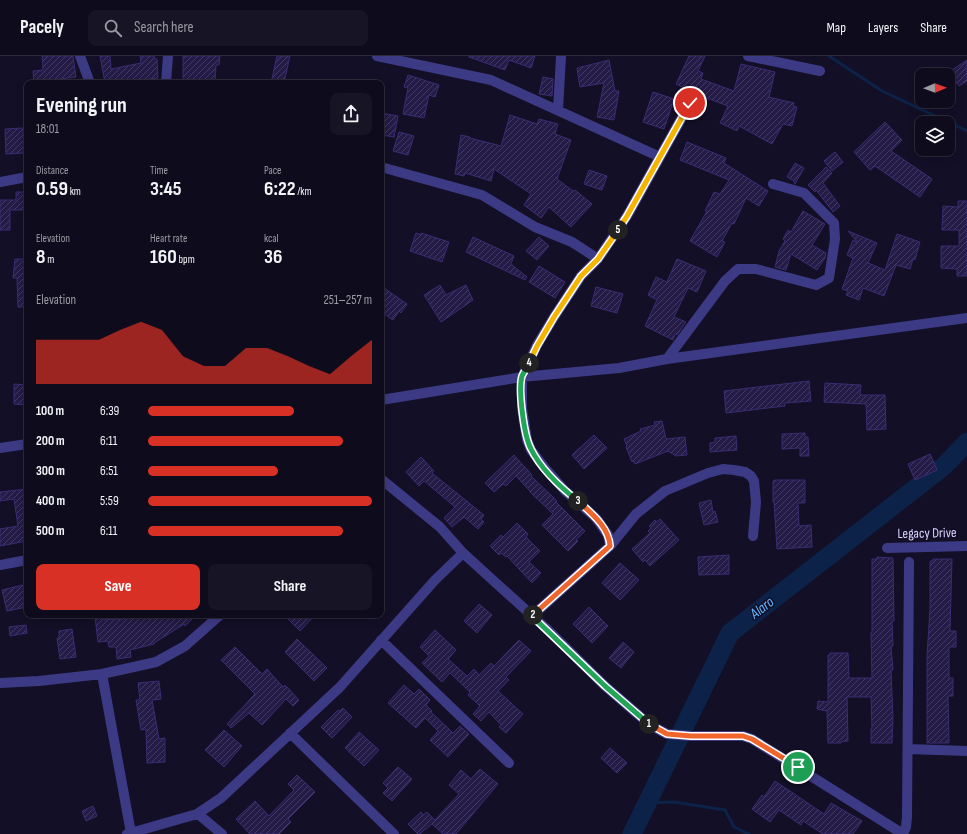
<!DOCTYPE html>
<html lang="en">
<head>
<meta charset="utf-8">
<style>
	:root { --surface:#0e0b1c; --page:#171425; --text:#f1f3f6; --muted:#9b9ba3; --line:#2e2b3b; --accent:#d93025 }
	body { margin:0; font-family:"Sofia Sans Condensed",sans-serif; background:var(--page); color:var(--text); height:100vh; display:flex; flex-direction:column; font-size:15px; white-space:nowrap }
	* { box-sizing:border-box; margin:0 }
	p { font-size:13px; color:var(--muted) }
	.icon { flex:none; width:22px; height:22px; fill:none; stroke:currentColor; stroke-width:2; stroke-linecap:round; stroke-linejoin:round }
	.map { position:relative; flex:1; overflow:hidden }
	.sheet { position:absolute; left:24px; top:24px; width:360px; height:538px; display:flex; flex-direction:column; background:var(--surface); border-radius:8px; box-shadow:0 2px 10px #0003,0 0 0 1px var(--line) }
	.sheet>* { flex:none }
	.needle { width:26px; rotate:89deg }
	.tools { position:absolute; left:915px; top:12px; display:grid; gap:8px }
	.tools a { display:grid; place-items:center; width:40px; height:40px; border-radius:8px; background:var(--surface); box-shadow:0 2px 10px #0003,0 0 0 1px var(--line); font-size:20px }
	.pin { position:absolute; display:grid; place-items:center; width:34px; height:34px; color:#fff; margin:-17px; border:2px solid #fff; border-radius:50%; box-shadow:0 1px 4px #0007 }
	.km { position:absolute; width:20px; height:20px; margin:-10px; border-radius:50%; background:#222; color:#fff; font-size:11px; line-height:20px; text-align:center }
	.round { display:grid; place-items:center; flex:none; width:42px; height:42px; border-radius:8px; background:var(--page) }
	.overview { display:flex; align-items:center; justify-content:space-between; height:68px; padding:0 12px }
	h1 { font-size:22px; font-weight:700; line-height:30px }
	.metrics { display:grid; grid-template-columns:repeat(3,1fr); gap:6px; height:68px; padding:4px 12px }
	.metrics div { display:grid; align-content:center }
	.metrics b { font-size:20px; font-weight:700 }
	.metrics small { font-size:11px; font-weight:400 }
	.metrics p { font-size:11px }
	.chart { height:112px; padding:8px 12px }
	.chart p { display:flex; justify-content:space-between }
	.chart svg { width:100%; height:72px; margin-top:4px; fill:var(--accent); opacity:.7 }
	.button { display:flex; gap:8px; margin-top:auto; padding:8px 12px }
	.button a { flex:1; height:46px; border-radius:8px; background:var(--accent); color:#fff; font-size:16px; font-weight:700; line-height:46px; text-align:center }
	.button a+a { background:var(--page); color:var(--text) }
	ul { padding:0 12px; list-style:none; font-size:13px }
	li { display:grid; grid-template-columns:64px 48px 1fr; align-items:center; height:30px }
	li i { height:10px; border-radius:5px; background:var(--accent) }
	header { display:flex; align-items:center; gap:24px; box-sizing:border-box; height:56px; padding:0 20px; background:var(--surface); border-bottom:1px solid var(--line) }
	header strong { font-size:19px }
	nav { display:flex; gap:22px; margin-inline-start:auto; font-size:14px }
	.search { width:280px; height:36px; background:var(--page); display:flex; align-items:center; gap:10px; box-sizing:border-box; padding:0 14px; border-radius:8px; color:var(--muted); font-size:15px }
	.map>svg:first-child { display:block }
</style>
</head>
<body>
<header>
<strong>Pacely</strong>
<div class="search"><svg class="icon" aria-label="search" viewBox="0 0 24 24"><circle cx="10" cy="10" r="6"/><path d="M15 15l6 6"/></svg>Search here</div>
<nav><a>Map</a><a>Layers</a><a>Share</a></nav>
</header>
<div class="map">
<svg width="967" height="778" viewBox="0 0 967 778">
	<defs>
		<pattern id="building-hatch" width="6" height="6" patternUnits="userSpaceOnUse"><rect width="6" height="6" fill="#241b47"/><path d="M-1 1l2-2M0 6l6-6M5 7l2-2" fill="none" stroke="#433b63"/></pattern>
	</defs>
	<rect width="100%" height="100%" fill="#130f26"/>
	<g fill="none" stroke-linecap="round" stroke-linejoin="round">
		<path stroke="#0c2248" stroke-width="3" d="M 829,0 L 882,35 L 967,75
			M 647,747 L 674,746 L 725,754 L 734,771 L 749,778"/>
		<path stroke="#0c2248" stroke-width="19" d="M 632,778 L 730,577 L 944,410 L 967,386"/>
	</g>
	<path fill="url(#building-hatch)" stroke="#3b2d73" d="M 42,0 L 73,0 L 76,21 L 52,24 L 53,27 L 34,27 L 33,15 L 43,14 Z
		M 100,0 L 110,0 L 111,13 L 141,7 L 140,0 L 154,0 L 155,3 L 157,3 L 158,22 L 141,24 L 142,27 L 105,27 Z
		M 183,0 L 220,0 L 219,9 L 216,9 L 215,27 L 183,27 Z
		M 277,0 L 290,0 L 284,27 L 271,27 Z
		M 469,0 L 535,0 L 531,12 L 509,4 L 505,14 L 469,1 Z
		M 689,0 L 705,0 L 698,15 L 703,17 L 701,23 L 734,35 L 741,8 L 775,16 L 769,41 L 794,47 L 793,50 L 797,51 L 792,70 L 783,68 L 772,88 L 739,70 L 737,75 L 720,67 L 728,50 L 701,40 L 676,28 Z
		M 609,4 L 615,35 L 619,35 L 614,64 L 597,61 L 604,27 L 580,31 L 577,12 Z
		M 967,4 L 967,25 L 959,30 L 949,16 Z
		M 408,19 L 439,29 L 435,41 L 429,39 L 424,62 L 403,58 L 408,32 L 404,31 Z
		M 543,21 L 553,23 L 552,40 L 539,38 Z
		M 653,36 L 674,43 L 664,73 L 643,66 Z
		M 381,57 L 398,60 L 394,81 L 381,79 Z
		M 510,59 L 537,68 L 539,63 L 558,68 L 555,78 L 571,84 L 557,123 L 573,135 L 575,134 L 592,148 L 571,171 L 549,151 L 541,162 L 524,149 L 531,138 L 494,113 L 491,125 L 465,117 L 464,120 L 455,118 L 461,79 L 470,81 L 470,82 L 501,90 Z
		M 885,66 L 902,84 L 891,95 L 932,123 L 920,141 L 875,110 L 870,114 L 854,96 Z
		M 23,72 L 24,97 L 6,98 L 5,73 Z
		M 399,76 L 414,80 L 408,99 L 393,95 Z
		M 687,86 L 726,102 L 724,107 L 768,135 L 759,150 L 746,142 L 734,168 L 732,167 L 722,185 L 725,186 L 717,201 L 690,185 L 707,155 L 705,155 L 714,136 L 720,138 L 729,124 L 680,104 Z
		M 835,96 L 843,106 L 832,115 L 824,105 Z
		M 795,107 L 804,112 L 795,128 L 794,125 L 787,121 Z
		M 826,111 L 832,117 L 823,127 L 840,150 L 833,156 L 816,134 L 815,136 L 808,129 Z
		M 589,114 L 607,120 L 602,134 L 584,128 Z
		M 16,136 L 27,136 L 27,154 L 10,154 L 10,174 L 0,174 L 0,144 L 16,144 Z
		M 958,145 L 967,145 L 967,220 L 957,220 L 957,213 L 941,212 L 941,190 L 959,190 L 959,174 L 942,174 L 943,150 L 958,151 Z
		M 803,155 L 825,168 L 812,189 L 826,197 L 825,202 L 817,214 L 791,198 L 786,214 L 775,211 L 779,195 L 785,185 L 783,183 L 788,174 L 791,176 Z
		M 848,175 L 877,187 L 868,207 L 885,214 L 897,178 L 920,186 L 915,204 L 913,203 L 910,213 L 896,209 L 884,240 L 863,232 L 859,244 L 846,239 L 848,235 L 842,233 L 853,202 L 847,199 L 853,184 L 858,187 Z
		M 416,177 L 421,179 L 421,177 L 449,186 L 442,206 L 410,195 Z
		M 473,181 L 514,200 L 511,208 L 527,221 L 525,224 L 466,196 Z
		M 539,181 L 549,190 L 537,204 L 526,195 Z
		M 15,203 L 27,203 L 27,251 L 18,251 L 17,222 L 13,222 Z
		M 677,203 L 706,215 L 697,236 L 688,232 L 674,261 L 686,266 L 677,279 L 675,278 L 673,284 L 645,270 L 657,244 L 648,239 L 656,221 L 667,226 Z
		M 539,210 L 565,226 L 555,242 L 529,226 Z
		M 440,229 L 446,239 L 466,229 L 473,244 L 441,266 L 424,239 Z
		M 381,230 L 407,248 L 401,257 L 399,255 L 393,264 L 381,256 Z
		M 596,231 L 623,238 L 617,257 L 591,250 Z
		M 809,325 L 811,345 L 785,347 L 785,350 L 726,357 L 724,335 Z
		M 825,327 L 861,329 L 860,339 L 885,339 L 886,373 L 867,374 L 866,348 L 824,346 Z
		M 14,328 L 27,329 L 27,349 L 14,348 Z
		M 662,365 L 666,383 L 685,381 L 687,399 L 676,400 L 668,395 L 635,408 L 634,405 L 632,406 L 626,391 L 627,390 L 624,383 L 641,375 L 640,373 L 655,369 L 654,366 Z
		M 805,377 L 805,381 L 808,381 L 809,400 L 800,400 L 800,392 L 782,393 L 782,378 Z
		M 594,379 L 607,392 L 584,413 L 572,399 Z
		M 736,380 L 737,394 L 710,396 L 710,387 L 715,386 L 715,382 Z
		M 930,398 L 937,414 L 915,424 L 908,408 Z
		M 514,399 L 532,419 L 531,420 L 557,445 L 556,446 L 585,475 L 576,484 L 578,485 L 568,495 L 542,469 L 553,458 L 530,436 L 530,435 L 516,420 L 506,430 L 503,428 L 494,436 L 485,427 Z
		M 421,401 L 434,415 L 432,417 L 484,459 L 481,463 L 484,466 L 478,473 L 464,461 L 452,471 L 444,462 L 455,451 L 424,425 L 419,430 L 406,416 Z
		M 775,424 L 805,424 L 805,447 L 798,447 L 799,470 L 811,469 L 812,491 L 777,493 L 774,446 L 773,446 L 773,425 Z
		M 26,433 L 27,448 L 27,485 L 0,490 L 0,473 L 18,470 L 14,443 L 0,445 L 0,436 Z
		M 711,444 L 713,456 L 715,455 L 718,466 L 704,469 L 699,447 Z
		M 660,463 L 679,484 L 650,510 L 645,504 L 643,506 L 632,493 L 650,477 L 648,475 L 651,472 L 649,470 L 655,464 L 656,466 Z
		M 517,467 L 528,478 L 526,481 L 540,495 L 529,506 L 541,517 L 532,527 L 507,500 L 506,501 L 501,497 L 499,499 L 490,490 L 501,479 L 503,481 Z
		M 729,499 L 729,518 L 699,519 L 698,501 Z
		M 877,501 L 893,502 L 894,565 L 892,565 L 893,590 L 891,590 L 893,614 L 891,614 L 893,663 L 892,687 L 871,687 L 871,672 L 872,672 L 871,641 L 847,641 L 848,685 L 841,686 L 841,687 L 828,687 L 827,655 L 817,653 L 818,645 L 828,646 L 828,599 L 830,599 L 830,597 L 848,597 L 849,622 L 872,622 L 871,576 L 872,576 L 872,503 L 877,503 Z
		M 933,503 L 952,503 L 950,575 L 956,575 L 956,591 L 949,591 L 949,622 L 953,622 L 953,640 L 948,640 L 949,687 L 927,687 L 927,600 L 930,553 L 930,505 L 933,505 Z
		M 620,507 L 639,524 L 620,544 L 602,527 Z
		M 27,528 L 27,551 L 7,555 L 2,534 Z
		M 479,548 L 492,559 L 477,577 L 464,565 Z
		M 589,551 L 608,570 L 592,587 L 573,568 Z
		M 137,559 L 196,559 L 185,570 L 184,568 L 154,587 L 154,588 L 130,594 L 131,601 L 117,603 L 116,591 L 109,591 L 108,585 L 98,586 L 95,561 L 104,560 L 104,564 L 114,563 L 114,564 L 138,561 Z
		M 284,559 L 315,559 L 300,575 Z
		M 26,569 L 27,577 L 10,580 L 9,571 Z
		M 72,573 L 76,601 L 60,603 L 57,582 L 59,582 L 59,575 Z
		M 435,574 L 456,594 L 448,603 L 467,620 L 474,613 L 479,619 L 491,607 L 494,610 L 519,584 L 531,595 L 506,621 L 509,624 L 498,635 L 523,658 L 506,677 L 499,671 L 501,669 L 489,656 L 481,665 L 473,658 L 480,650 L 468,639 L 470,636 L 450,617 L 442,626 L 422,607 L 429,600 L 420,591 Z
		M 297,583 L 327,612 L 314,625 L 285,596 Z
		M 623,586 L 634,596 L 621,612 L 609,602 Z
		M 235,591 L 262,618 L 267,613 L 283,631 L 285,629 L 299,644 L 293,650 L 286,643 L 262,669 L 249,657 L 231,672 L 227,668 L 255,638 L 221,604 Z
		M 159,625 L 161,643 L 152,644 L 159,683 L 165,682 L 165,706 L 147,707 L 146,673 L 141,674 L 136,644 L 140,644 L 138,627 Z
		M 404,629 L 414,638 L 419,633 L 430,644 L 426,649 L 432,655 L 431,656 L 453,677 L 460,670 L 469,678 L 448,701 L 430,684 L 438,675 L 425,662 L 416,672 L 388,647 Z
		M 343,652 L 352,661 L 332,682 L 321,671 L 338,654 L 340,655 Z
		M 224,674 L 242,690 L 224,711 L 205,694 Z
		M 359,676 L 379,694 L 364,710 L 345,692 Z
		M 610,692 L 627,707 L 617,717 L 601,702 Z
		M 398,711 L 412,723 L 392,745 L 383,737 L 388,732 L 383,727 Z
		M 480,713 L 498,728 L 456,778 L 443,778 L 432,768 L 425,774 L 425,773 L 420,778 L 418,778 L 408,768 L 421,756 L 423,759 L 427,756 L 435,764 L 459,738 L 449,729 L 461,714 L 471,723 Z
		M 297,719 L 315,736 L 288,763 L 291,766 L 279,778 L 250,778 L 236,763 L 255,745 L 269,760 L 294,734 L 288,728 Z
		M 775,725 L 824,758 L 831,747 L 862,765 L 853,778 L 823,778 L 803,765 L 801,769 L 779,754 L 770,766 L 752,753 L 762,739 L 764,741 Z
		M 93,750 L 97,760 L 86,765 L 82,755 Z"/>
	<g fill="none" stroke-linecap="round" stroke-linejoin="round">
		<path stroke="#3d3a85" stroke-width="10" d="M 80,0 L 90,27
			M 377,0 L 491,24 L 660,101
			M 748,0 L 820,15
			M 166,27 L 168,0
			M 558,54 L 561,0
			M 381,111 L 482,139 L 535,171 L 572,186 L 598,203
			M 0,126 L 27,121
			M 667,303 L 725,225 L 738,213 L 756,213 L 816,229 L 829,222 L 835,183 L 834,167 L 804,137 L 773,128
			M 381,344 L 522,321 L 619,312 L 667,303 L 967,262
			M 0,392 L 27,388
			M 381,423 L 440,471 L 463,497 L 549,575 L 605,630 L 650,669 L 667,678 L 691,680 L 743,680 L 752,683 L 903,778
			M 610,490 L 608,479 L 596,462 L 565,435 L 544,411 L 531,394 L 527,384 L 522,352 L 522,321 L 537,289 L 554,261 L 581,220 L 598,203 L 627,160 L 690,47
			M 887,492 L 967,490
			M 0,509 L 27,504
			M 532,560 L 610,490 L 636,458 L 665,435 L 708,417 L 723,413 L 734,414 L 745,416 L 751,420 L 754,425 L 756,446 L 753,480
			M 381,584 L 509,707
			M 102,618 L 131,777
			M 0,627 L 39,625 L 102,618 L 156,606 L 185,590 L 220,559
			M 290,677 L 394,778
			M 908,693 L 967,695
			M 198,758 L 222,778
			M 127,778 L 197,758 L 221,742 L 340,631 L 435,524 L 463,497
			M 903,778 L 906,771 L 907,761 L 909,506"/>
	</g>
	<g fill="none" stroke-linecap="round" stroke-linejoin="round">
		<g stroke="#fff" stroke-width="8">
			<path id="split-1" d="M 649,668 L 667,678 L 691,680 L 743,680 L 752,683 L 798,711"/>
		</g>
		<g stroke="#fff" stroke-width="8">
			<path id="split-2" d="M 533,559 L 532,560 L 605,630 L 649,668"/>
		</g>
		<g stroke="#fff" stroke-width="8">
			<path id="split-3" d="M 533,559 L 610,490 C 609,471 591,457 578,445"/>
		</g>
		<g stroke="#fff" stroke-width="8">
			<path id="split-4" d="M 529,307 C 527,311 524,316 522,320 C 518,334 524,380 531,393 C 541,413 560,431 578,445"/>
		</g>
		<g stroke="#fff" stroke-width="8">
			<path id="split-5" d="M 529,307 L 537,290 L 554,261 L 581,220 L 598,203 L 618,174"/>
		</g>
		<g stroke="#fff" stroke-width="8">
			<path id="split-6" d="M 618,174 L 627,160 L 690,47"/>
		</g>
		<use href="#split-1" stroke="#f0652b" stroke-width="5"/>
		<use href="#split-2" stroke="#22a559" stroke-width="5"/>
		<use href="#split-3" stroke="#f0652b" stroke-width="5"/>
		<use href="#split-4" stroke="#22a559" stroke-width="5"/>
		<use href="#split-5" stroke="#f5b400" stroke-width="5"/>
		<use href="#split-6" stroke="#f5b400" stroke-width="5"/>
	</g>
	<g text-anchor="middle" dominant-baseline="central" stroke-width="3" stroke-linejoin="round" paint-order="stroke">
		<g font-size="14" fill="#d9d4ff" stroke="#130f26">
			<text transform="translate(927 477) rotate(-1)">Legacy Drive</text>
		</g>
		<g font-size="15" font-style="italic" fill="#62b6ff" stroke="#130f26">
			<text transform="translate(762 552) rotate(-38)">Alaro</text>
		</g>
	</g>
</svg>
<div class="tools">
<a><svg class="needle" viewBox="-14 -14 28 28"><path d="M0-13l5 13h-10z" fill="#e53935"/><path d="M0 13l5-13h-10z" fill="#9b9ba3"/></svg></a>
<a><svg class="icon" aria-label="layers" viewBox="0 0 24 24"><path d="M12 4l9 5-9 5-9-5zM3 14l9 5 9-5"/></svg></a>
</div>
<div class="pin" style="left:798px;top:711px;background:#1e9e55"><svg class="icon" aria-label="arrive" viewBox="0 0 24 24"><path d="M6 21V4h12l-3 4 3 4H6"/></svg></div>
<div class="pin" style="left:690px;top:47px;background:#d93025"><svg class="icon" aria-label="check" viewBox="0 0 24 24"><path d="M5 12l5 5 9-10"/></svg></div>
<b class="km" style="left:649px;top:668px">1</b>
<b class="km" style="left:533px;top:559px">2</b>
<b class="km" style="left:578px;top:445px">3</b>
<b class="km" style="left:529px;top:307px">4</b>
<b class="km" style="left:618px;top:174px">5</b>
<section class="sheet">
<div class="overview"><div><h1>Evening run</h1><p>18:01</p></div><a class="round"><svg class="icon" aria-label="share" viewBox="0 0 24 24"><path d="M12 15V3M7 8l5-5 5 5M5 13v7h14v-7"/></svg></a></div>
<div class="metrics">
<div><p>Distance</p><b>0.59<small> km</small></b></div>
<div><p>Time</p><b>3:45</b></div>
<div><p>Pace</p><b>6:22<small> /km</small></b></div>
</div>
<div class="metrics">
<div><p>Elevation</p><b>8<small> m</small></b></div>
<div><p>Heart rate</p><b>160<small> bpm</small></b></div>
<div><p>kcal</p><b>36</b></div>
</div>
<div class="chart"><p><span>Elevation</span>251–257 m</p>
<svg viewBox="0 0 160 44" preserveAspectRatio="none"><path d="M0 44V17L10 17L20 17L30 17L40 11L50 6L60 11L70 27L80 33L90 33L100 22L110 22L120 27L130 33L140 38L150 27L160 17V44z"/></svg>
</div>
<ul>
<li><b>100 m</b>6:39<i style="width:65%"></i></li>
<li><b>200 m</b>6:11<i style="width:87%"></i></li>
<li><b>300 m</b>6:51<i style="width:58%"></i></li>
<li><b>400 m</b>5:59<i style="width:100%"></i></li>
<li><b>500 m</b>6:11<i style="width:87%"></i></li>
</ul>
<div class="button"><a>Save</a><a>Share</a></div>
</section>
</div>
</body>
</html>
